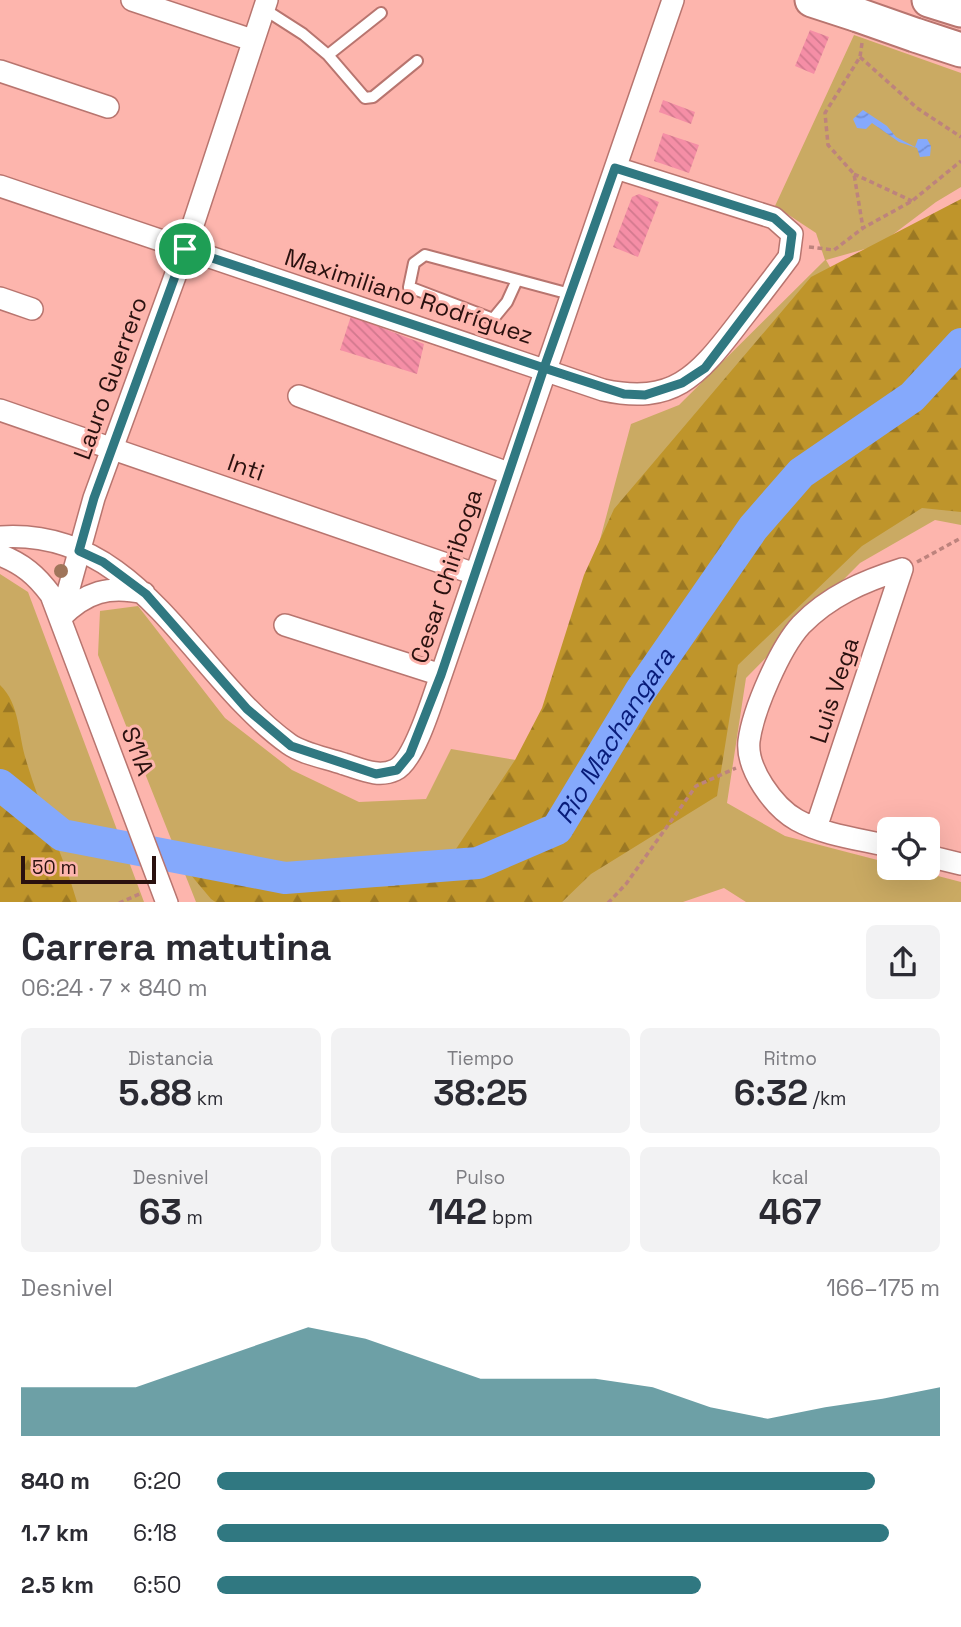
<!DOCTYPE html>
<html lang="es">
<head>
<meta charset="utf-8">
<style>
	:root { --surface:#fff; --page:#f2f2f3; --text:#2b2b33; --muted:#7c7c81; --accent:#307881 }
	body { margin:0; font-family:"Space Grotesk",sans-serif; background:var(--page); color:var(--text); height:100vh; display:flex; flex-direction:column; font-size:26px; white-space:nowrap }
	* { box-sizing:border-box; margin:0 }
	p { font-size:23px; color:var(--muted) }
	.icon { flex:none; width:38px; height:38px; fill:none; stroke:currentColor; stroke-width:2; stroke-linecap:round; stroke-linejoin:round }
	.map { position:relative; height:902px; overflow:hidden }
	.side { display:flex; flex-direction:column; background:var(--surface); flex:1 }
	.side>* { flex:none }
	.fabs { position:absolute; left:877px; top:817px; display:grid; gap:14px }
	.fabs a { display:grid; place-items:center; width:63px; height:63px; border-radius:10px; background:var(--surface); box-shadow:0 7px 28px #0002; font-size:35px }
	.scale { position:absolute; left:21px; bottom:18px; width:135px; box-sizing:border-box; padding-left:7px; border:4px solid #2a110f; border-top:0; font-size:19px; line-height:24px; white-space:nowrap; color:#2a110f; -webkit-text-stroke:5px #fdb5ad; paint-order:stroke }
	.pin { position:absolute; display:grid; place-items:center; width:60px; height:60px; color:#fff; margin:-30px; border:4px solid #fff; border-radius:50%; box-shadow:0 2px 7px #0007 }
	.round { display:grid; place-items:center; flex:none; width:74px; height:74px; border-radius:10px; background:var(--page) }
	.headline { display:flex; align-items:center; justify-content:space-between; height:119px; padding:0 21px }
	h1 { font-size:38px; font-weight:700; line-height:52px }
	.stats { display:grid; grid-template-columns:repeat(3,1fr); gap:10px; height:119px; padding:7px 21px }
	.stats div { display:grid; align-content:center; border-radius:10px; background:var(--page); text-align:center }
	.stats b { font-size:35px; font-weight:700 }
	.stats small { font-size:19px; font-weight:400 }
	.stats p { font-size:19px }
	.chart { height:196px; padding:14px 21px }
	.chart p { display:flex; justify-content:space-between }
	.chart svg { width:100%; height:126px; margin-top:7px; fill:var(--accent); opacity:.7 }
	ul { padding:0 21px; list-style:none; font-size:23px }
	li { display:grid; grid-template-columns:112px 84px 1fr; align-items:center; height:52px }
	li i { height:18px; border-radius:9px; background:var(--accent) }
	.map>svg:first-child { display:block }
</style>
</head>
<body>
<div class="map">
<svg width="961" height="903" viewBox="0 0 961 903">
	<defs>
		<pattern id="forest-firs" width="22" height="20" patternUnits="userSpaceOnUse" patternTransform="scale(1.75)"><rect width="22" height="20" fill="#bf952b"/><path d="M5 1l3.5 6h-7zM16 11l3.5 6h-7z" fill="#9b7823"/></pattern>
		<pattern id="water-waves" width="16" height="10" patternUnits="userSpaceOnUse" patternTransform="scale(1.75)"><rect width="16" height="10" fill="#85a9fc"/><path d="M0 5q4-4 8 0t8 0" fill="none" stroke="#7390d7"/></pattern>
		<pattern id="building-back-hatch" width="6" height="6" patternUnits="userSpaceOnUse" patternTransform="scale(1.75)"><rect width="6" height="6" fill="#f58ea6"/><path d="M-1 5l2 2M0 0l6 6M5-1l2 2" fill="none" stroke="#d2798e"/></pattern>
	</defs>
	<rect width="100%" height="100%" fill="#fdb5ad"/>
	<path fill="#caaa63" d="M 854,35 L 961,73 L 961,187 L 936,202 L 879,245 L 826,260 L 961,494 L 961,525 L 935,520 L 860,563 L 746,678 L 727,803 L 785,836 L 889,863 L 889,868 L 907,868 L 961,882 L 961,902 L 746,902 L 724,888 L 680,903 L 196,902 L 98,655 L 100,611 L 138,606 L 225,718 L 292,770 L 359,802 L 426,799 L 451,749 L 516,760 L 564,674 L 631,424 L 679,405 L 825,260 L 816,233 L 775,206 Z
		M 0,574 L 28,592 L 144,902 L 0,902 Z"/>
	<path fill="url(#forest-firs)" d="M 961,199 L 961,512 L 922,508 L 862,546 L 738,665 L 717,796 L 591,874 L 562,902 L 217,903 L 211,899 L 180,862 L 192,845 L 300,889 L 394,886 L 454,852 L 515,760 L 542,708 L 584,575 L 614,509 L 811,277 Z
		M 0,685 C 20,704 18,735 26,760 C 40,809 63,853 77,902 L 0,902 Z"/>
	<path fill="url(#water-waves)" d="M 863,110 L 887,126 L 896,137 L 915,147 L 918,139 L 927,139 L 931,146 L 930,156 L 920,157 L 917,148 L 899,142 L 872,123 L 866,129 L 857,128 L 853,119 Z"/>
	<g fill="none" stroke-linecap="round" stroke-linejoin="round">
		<path stroke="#85a9fc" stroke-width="32" id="s1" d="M 0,785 L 62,835 L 285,878 L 478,863 L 557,829 L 641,690 L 753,528 L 801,473 L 912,397 L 961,344"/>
	</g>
	<path fill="url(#building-back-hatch)" d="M 810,30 L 829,37 L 814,74 L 795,66 Z
		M 663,100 L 695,112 L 691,124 L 659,112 Z
		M 663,133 L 699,145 L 689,173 L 654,161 Z
		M 639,194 L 659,202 L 638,257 L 613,247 L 632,197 Z
		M 351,316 L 424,344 L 417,374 L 340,350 Z"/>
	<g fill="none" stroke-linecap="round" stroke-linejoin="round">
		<g stroke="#b8756f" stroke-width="14">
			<path id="lane" d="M 264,9 L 303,34 L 328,55 L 365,98 L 373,97 L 417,61
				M 328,55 L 381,13
				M 517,280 L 507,302 L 493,319 L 409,287 L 414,263 L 425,255 L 570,294"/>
		</g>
		<g stroke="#b8756f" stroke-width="24">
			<path id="street" d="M 132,0 L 252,40
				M 0,71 L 108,107
				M 0,186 L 603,390 C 673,405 697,377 737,325 C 754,303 772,280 789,257 L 792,234 L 774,218 L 616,168
				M 0,298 L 32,309
				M 299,396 L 508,473
				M 0,410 L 475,574
				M 0,537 C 140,527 192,675 289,744 C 303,754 327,758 344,764 C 361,769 378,778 395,770 C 415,761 433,697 441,675 L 673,0
				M 0,555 C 23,564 36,575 51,595 L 167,903
				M 61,617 L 94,498 L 185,249 L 267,0
				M 61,617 C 86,592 109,585 144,593
				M 285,625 L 441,675
				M 816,828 L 902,569
				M 889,846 C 859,839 824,835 797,820 C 774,807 746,769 749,741 C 753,710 780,648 801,625 C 829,596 864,581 902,569
				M 928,856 L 961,864"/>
		</g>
		<g stroke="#b8756f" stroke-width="37">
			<path id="primary" d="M 812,0 L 858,15
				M 929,0 L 961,10
				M 915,35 L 961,50"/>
		</g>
		<path stroke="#bd837d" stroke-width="3.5" stroke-dasharray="5 3.5" stroke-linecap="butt" d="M 862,43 L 860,57 L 825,113 L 828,145 L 854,174 L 863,228
			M 860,57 L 917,108 L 961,137
			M 854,174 L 912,201
			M 809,247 L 834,250 L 863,228 L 912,201 L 961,161
			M 917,562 L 961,538
			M 119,903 L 142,893
			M 608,903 L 626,884 L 696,786 L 736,768"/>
		<use href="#lane" stroke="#fff" stroke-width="10"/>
		<use href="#street" stroke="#fff" stroke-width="21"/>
		<use href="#primary" stroke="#fff" stroke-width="33"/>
		<g stroke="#b8756f" stroke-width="37" stroke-linecap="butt">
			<path id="primary-bridge" d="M 858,15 L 915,35"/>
		</g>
		<use href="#primary-bridge" stroke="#fff" stroke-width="33"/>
	</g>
	<circle fill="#9f755a" cx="61" cy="571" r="7"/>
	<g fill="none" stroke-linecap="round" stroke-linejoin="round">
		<g stroke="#fff" stroke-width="14">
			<path id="route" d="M 185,249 L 94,498 L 79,551 L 103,562 L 146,594 L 247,709 L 291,746 L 376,774 L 397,770 L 410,754 L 441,675 L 544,368 L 624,394 L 645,395 L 682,383 L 705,368 L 789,257 L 792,234 L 774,218 L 615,168 L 544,368 L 185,249"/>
		</g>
		<use href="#route" stroke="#307881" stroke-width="9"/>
	</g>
	<g text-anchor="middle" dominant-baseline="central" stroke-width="6" stroke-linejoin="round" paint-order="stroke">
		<g font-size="24" fill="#2a110f" stroke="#fdb5ad">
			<text transform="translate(409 296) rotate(18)">Maximiliano Rodríguez</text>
			<text transform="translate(110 378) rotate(-70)">Lauro Guerrero</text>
			<text transform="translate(246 467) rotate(19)">Inti</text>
			<text transform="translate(446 576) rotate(-72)">Cesar Chiriboga</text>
			<text transform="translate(834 690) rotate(-72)">Luis Vega</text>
			<text transform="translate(138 751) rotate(69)">S11A</text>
		</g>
		<g font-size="26" font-style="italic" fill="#081c7a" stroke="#fdb5ad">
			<text stroke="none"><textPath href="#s1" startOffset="696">Rio Machangara</textPath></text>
		</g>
	</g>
</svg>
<div class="fabs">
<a><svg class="icon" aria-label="locate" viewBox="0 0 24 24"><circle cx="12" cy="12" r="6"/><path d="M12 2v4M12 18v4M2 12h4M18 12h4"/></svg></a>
</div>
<div class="scale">50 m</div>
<div class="pin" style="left:185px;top:249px;background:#1e9e55"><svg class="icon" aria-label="arrive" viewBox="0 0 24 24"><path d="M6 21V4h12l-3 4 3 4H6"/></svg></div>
</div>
<section class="side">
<div class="headline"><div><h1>Carrera matutina</h1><p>06:24 · 7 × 840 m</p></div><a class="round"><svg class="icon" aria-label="share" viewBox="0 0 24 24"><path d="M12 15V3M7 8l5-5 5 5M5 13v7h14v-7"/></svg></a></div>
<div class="stats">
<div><p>Distancia</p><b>5.88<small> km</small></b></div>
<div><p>Tiempo</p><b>38:25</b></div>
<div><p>Ritmo</p><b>6:32<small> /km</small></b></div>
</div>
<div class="stats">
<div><p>Desnivel</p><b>63<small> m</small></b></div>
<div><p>Pulso</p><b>142<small> bpm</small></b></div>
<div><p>kcal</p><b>467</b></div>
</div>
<div class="chart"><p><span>Desnivel</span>166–175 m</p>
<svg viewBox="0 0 160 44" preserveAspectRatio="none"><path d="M0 44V27L10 27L20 27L30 20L40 13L50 6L60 10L70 17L80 24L90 24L100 24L110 27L120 34L130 38L140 34L150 31L160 27V44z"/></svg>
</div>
<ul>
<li><b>840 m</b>6:20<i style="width:91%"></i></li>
<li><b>1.7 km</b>6:18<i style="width:93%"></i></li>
<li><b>2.5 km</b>6:50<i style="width:67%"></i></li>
</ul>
</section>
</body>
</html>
